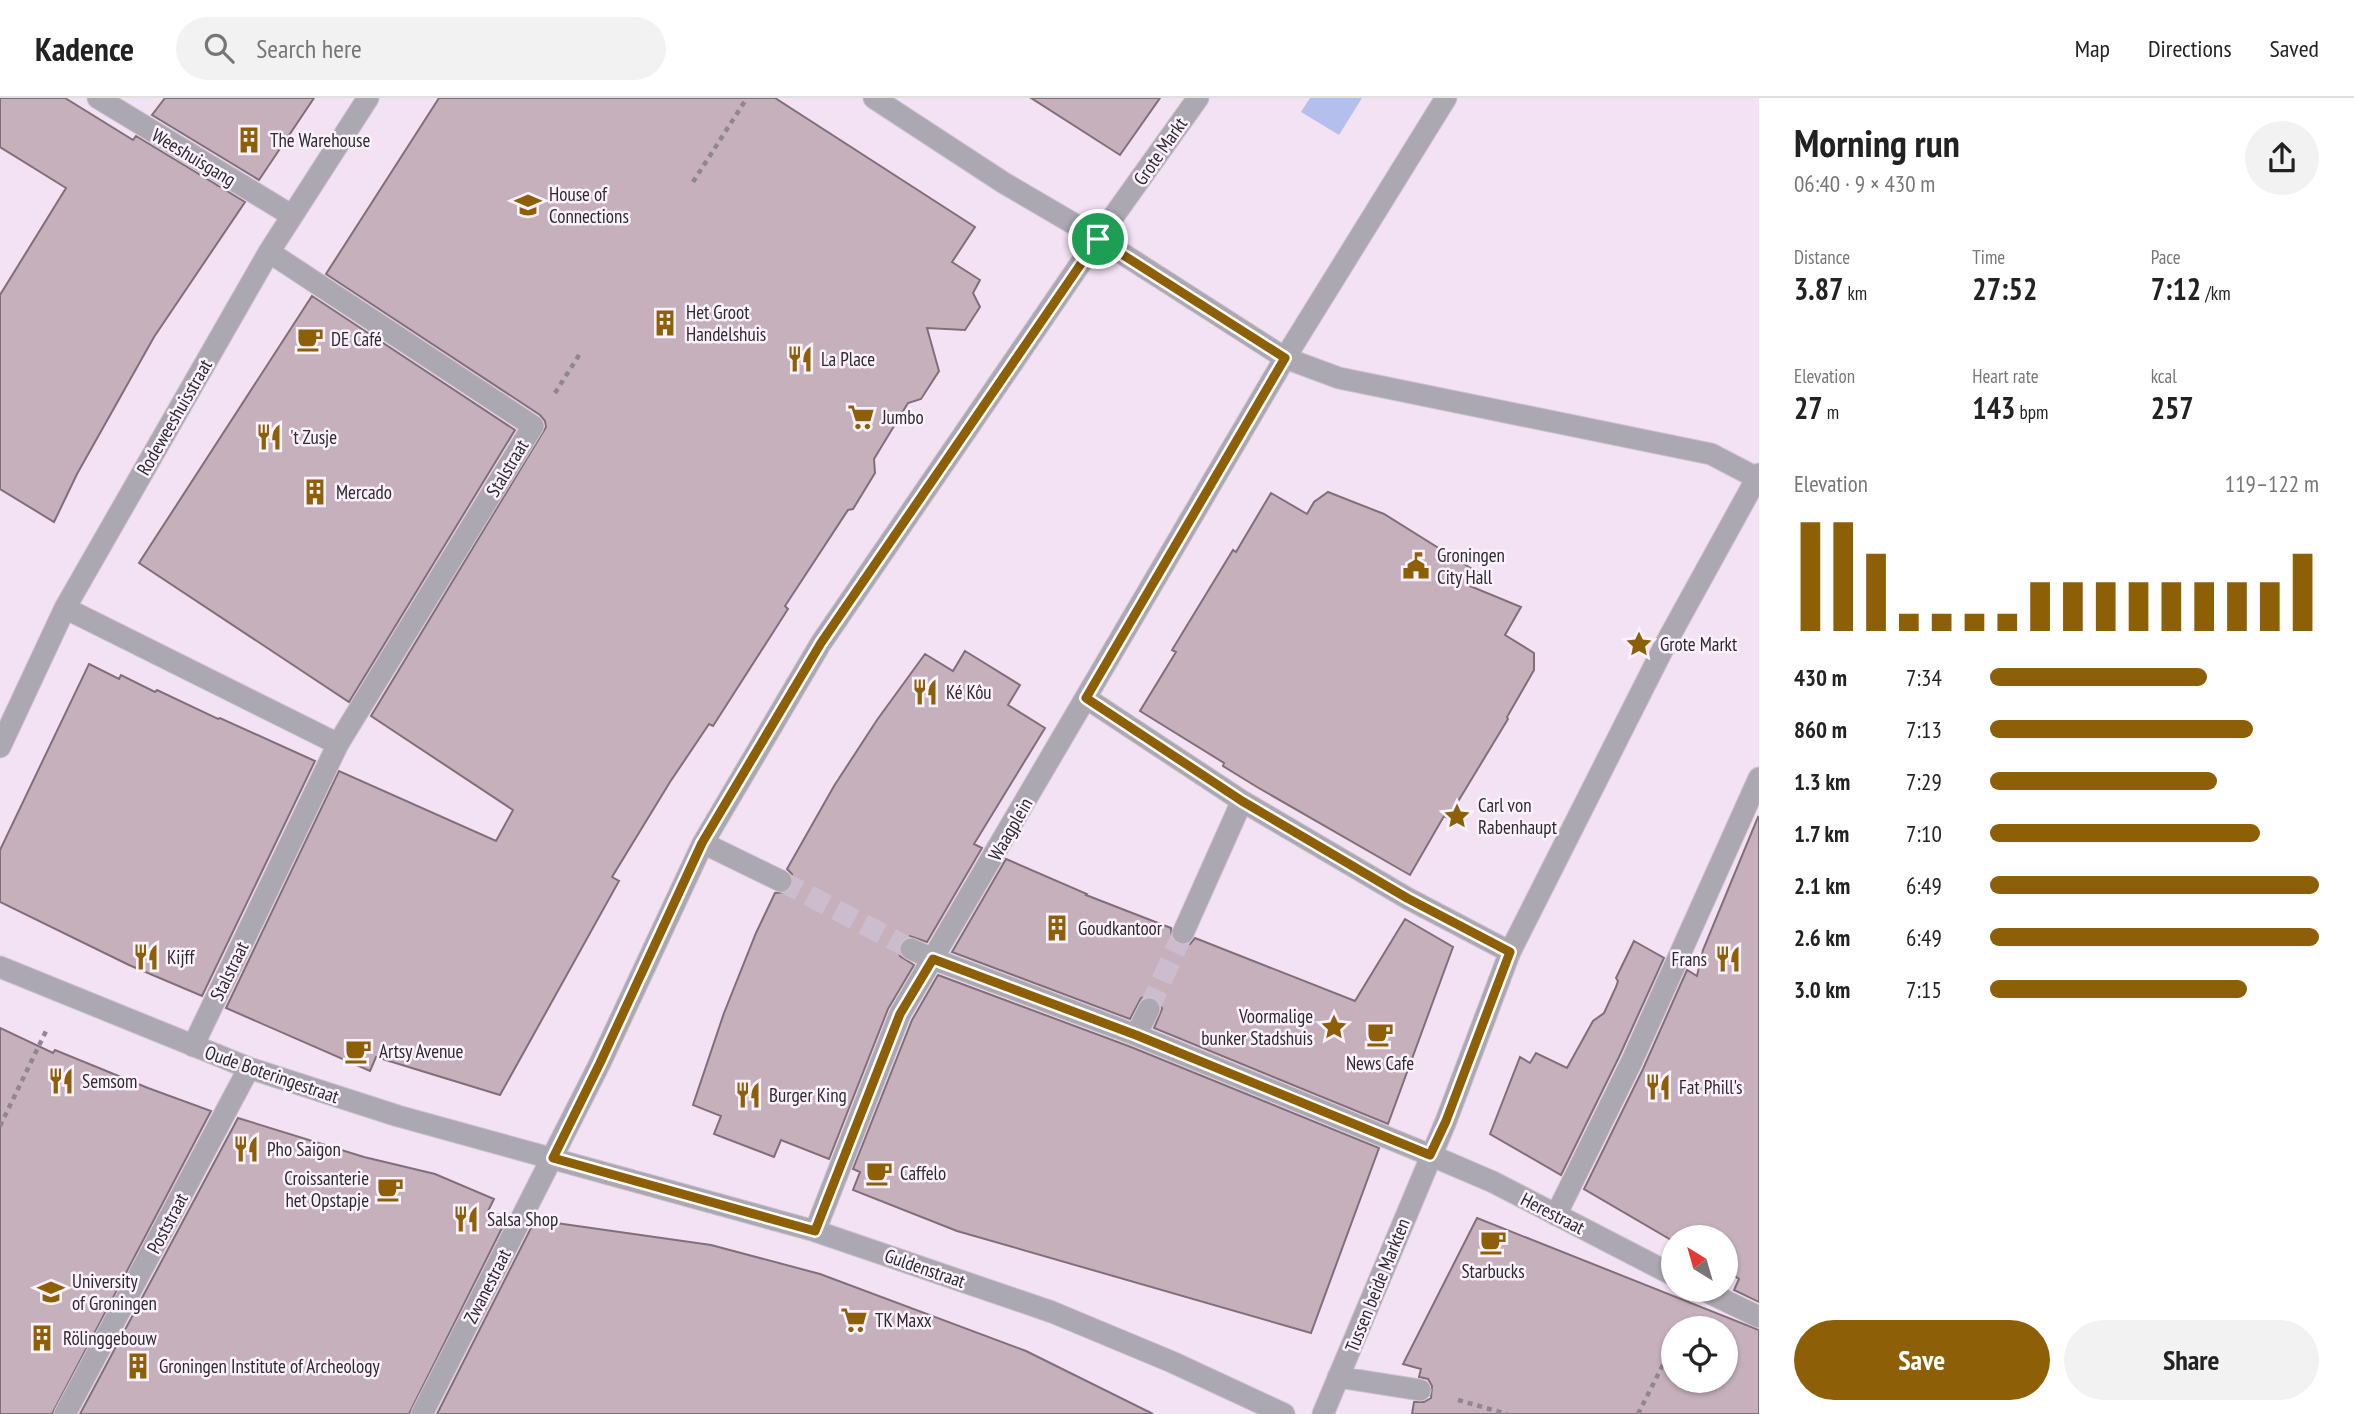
<!DOCTYPE html>
<html lang="en">
<head>
<meta charset="utf-8">
<style>
	:root { --surface:#fff; --page:#f2f2f2; --text:#222; --muted:#767676; --line:#e0e0e0; --accent:#8d5f06 }
	body { margin:0; font-family:"PT Sans Narrow",sans-serif; background:var(--page); color:var(--text); height:100vh; display:flex; flex-direction:column; font-size:26px; white-space:nowrap }
	* { box-sizing:border-box; margin:0 }
	p { font-size:23px; color:var(--muted) }
	.icon { flex:none; width:38px; height:38px; fill:none; stroke:currentColor; stroke-width:2; stroke-linecap:round; stroke-linejoin:round }
	.map { position:relative; flex:1; overflow:hidden }
	.sheet { display:flex; flex-direction:column; background:var(--surface); width:595px }
	.sheet>* { flex:none }
	.needle { width:46px; rotate:323deg }
	.buttons { position:absolute; left:1661px; top:1127px; display:grid; gap:14px }
	.buttons a { display:grid; place-items:center; width:77px; height:77px; border-radius:50%; background:var(--surface); box-shadow:0 2px 5px #0004; font-size:35px }
	.pin { position:absolute; display:grid; place-items:center; width:60px; height:60px; color:#fff; margin:-30px; border:4px solid #fff; border-radius:50%; box-shadow:0 2px 7px #0007 }
	.round { display:grid; place-items:center; flex:none; width:74px; height:74px; border-radius:37px; background:var(--page) }
	.headline { display:flex; align-items:center; justify-content:space-between; height:119px; padding:0 35px }
	h1 { font-size:38px; font-weight:700; line-height:52px }
	.metrics { display:grid; grid-template-columns:repeat(3,1fr); gap:10px; height:119px; padding:7px 35px }
	.metrics div { display:grid; align-content:center }
	.metrics b { font-size:30px; font-weight:700 }
	.metrics small { font-size:19px; font-weight:400 }
	.metrics p { font-size:19px }
	.chart { height:196px; padding:14px 35px }
	.chart p { display:flex; justify-content:space-between }
	.chart svg { width:100%; height:126px; margin-top:7px; stroke:var(--accent); stroke-width:6 }
	.button { display:flex; gap:14px; margin-top:auto; padding:14px 35px }
	.button a { flex:1; height:80px; border-radius:42px; background:var(--accent); color:#fff; font-size:28px; font-weight:700; line-height:80px; text-align:center }
	.button a+a { background:var(--page); color:var(--text) }
	ul { padding:0 35px; list-style:none; font-size:23px }
	li { display:grid; grid-template-columns:112px 84px 1fr; align-items:center; height:52px }
	li i { height:18px; border-radius:9px; background:var(--accent) }
	header { display:flex; align-items:center; gap:42px; box-sizing:border-box; height:98px; padding:0 35px; background:var(--surface); border-bottom:2px solid var(--line) }
	header strong { font-size:33px }
	nav { display:flex; gap:38px; margin-inline-start:auto; font-size:24px }
	.search { width:490px; height:63px; background:var(--page); display:flex; align-items:center; gap:18px; box-sizing:border-box; padding:0 24px; border-radius:38px; color:var(--muted); font-size:26px }
	main { display:flex; flex:1; min-height:0 }
	.map>svg:first-child { display:block }
</style>
</head>
<body>
<header>
<strong>Kadence</strong>
<div class="search"><svg class="icon" aria-label="search" viewBox="0 0 24 24"><circle cx="10" cy="10" r="6"/><path d="M15 15l6 6"/></svg>Search here</div>
<nav><a>Map</a><a>Directions</a><a>Saved</a></nav>
</header>
<main>
<div class="map">
<svg width="1759" height="1316" viewBox="0 0 1759 1316">
	<rect width="100%" height="100%" fill="#f2e2f4"/>
	<path fill="#b5bfee" d="M 1310,0 L 1362,0 L 1339,37 L 1301,14 Z"/>
	<path fill="#c6b0bc" stroke="#826e79" stroke-width="2" fill-rule="evenodd" d="M 0,0 L 65,0 L 133,42 L 136,38 L 245,104 L 154,239 L 77,376 L 54,424 L 0,391 L 0,197 L 66,90 L 0,49 Z
		M 165,0 L 314,0 L 259,82 L 152,17 Z
		M 439,0 L 775,0 L 975,129 L 952,164 L 980,182 L 973,195 L 980,209 L 965,232 L 927,230 L 939,273 L 921,301 L 908,305 L 874,361 L 875,375 L 853,411 L 848,412 L 785,508 L 788,511 L 713,628 L 709,626 L 670,684 L 612,779 L 619,783 L 500,997 L 376,959 L 370,973 L 226,910 L 339,673 L 496,743 L 513,712 L 371,618 L 546,329 L 545,323 L 540,317 L 326,176 Z
		M 1031,0 L 1160,0 L 1120,57 Z
		M 312,198 L 515,332 L 349,604 L 139,465 Z
		M 1328,394 L 1384,416 L 1477,474 L 1470,488 L 1521,509 L 1505,537 L 1534,555 L 1534,572 L 1507,619 L 1508,621 L 1448,720 L 1444,718 L 1410,777 L 1257,689 L 1223,668 L 1224,665 L 1140,613 L 1176,554 L 1172,552 L 1233,452 L 1236,454 L 1271,395 L 1307,416 L 1314,404 Z
		M 965,553 L 1020,587 L 1008,607 L 1045,630 L 974,746 L 982,750 L 927,844 L 910,838 L 899,845 L 898,852 L 900,858 L 914,867 L 888,911 L 829,1061 L 781,1042 L 774,1059 L 714,1036 L 721,1018 L 693,1007 L 724,915 L 756,835 L 775,795 L 788,794 L 793,788 L 792,776 L 787,771 L 834,688 L 877,622 L 925,556 L 953,573 Z
		M 89,566 L 119,581 L 121,577 L 155,594 L 157,592 L 218,621 L 220,620 L 315,663 L 202,898 L 129,867 L 0,804 L 0,752 Z
		M 1758,719 L 1759,720 L 1759,1204 L 1734,1192 L 1739,1181 L 1726,1173 L 1726,1139 L 1673,1139 L 1673,1143 L 1584,1091 L 1643,971 L 1687,872 L 1697,878 L 1703,852 Z
		M 1006,761 L 1087,796 L 1086,797 L 1171,830 L 1172,842 L 1178,847 L 1190,846 L 1195,840 L 1355,903 L 1405,821 L 1453,849 L 1388,1026 L 1154,930 L 1162,911 L 1160,904 L 1154,899 L 1148,898 L 1141,900 L 1130,921 L 952,854 Z
		M 1634,843 L 1664,860 L 1619,959 L 1561,1077 L 1490,1036 L 1520,959 L 1530,965 L 1536,955 L 1567,970 L 1593,923 L 1604,915 L 1616,889 L 1618,883 L 1616,880 Z
		M 938,877 L 1131,949 L 1379,1050 L 1311,1235 L 957,1133 L 853,1092 L 860,1074 L 853,1071 L 912,922 Z
		M 0,930 L 53,955 L 55,952 L 148,990 L 211,1013 L 52,1316 L 0,1316 Z
		M 238,1020 L 364,1059 L 435,1076 L 494,1101 L 487,1115 L 508,1118 L 409,1316 L 80,1316 Z
		M 1477,1120 L 1759,1232 L 1759,1316 L 1412,1316 L 1414,1304 L 1424,1304 L 1431,1300 L 1432,1288 L 1428,1281 L 1419,1279 L 1421,1271 L 1403,1266 ZM 1673,1230 L 1726,1230 L 1726,1283 L 1673,1283 Z
		M 535,1122 L 711,1147 L 820,1176 L 1026,1253 L 1153,1316 L 437,1316 Z"/>
	<g fill="none" stroke-linecap="round" stroke-linejoin="round">
		<path stroke="#cbbdcd" stroke-width="21" stroke-dasharray="21 10" stroke-linecap="butt" d="M 781,783 L 911,851
			M 1149,911 L 1183,835"/>
		<g stroke="#cfc1d1" stroke-width="23">
			<path id="lane" d="M 98,0 L 291,117
				M 193,948 L 338,646"/>
		</g>
		<g stroke="#cfc1d1" stroke-width="23">
			<path id="street" d="M 874,0 L 1004,85 L 1098,140 L 1285,260 L 1339,280 L 1711,356 L 1759,381
				M 65,510 L 338,646 L 533,328 L 269,154
				M 1086,600 L 1242,703 L 1407,800 L 1510,854
				M 0,649 L 65,510 L 269,154 L 368,0
				M 703,745 L 781,783
				M 1183,835 L 1242,703
				M 911,851 L 933,861 L 1136,937 L 1430,1057 L 1493,1084 L 1673,1177
				M 0,869 L 249,970 L 398,1018 L 815,1133 L 1052,1214 L 1172,1264 L 1284,1316
				M 1136,937 L 1149,911
				M 1556,1117 L 1631,965 L 1759,680
				M 815,1133 L 900,916 L 1285,260 L 1446,0
				M 1703,1192 L 1759,1219
				M 1338,1279 L 1420,1292
				M 65,1316 L 249,970
				M 422,1316 L 600,965 L 703,745 L 821,545 L 1098,140 L 1198,0
				M 1323,1316 L 1446,1023 L 1510,854 L 1667,543 L 1759,376"/>
		</g>
		<path stroke="#908591" stroke-width="4.5" stroke-dasharray="5 5" stroke-linecap="butt" d="M 693,84 L 747,0
			M 555,295 L 581,254
			M 0,1028 L 47,931
			M 1458,1302 L 1507,1316
			M 1638,1316 L 1673,1247"/>
		<use href="#lane" stroke="#aba8b1" stroke-width="21"/>
		<use href="#street" stroke="#aba8b1" stroke-width="21"/>
	</g>
	<g fill="none" stroke-linecap="round" stroke-linejoin="round">
		<g stroke="#fff" stroke-width="14">
			<path id="route" d="M 1098,141 L 1285,260 L 1086,600 L 1242,703 L 1407,800 L 1510,854 L 1446,1023 L 1430,1057 L 1136,937 L 933,861 L 900,916 L 815,1133 L 553,1060 L 600,965 L 702,745 L 821,545 Z"/>
		</g>
		<use href="#route" stroke="#8d5f06" stroke-width="9"/>
	</g>
	<defs>
		<g id="building-bare" transform="scale(2.1)"><path d="M-4-6H4V6H1V3H-1V6H-4ZM-2.5-4.3h1.7v1.8h-1.7ZM.8-4.3h1.7v1.8H.8ZM-2.5-1h1.7V.8h-1.7ZM.8-1h1.7V.8H.8Z" fill="#8d5f06" stroke="#fbf2fd" stroke-width="2.5" paint-order="stroke"/></g>
		<g id="university-bare" transform="scale(2.1)"><path d="M0-5L7-2L0 1L-7-2ZM-4 1L0 2.5L4 1V4Q0 6-4 4Z" fill="#8d5f06" stroke="#fbf2fd" stroke-width="2.5" paint-order="stroke"/></g>
		<g id="cafe-bare" transform="scale(2.1)"><path d="M-5.5-4.5H6V0H3Q3 3.5 0 3.5H-2.5Q-5.5 3.5-5.5 0ZM3-3.2v2h1.7v-2ZM-6 4.5H4V6H-6Z" fill="#8d5f06" stroke="#fbf2fd" stroke-width="2.5" paint-order="stroke"/></g>
		<g id="restaurant-bare" transform="scale(2.1)"><path d="M-5-6h1v4h1v-4h1v4h1v-4h1v5L-1.5 .5V6h-2V.5L-5-1ZM5-6V6H3V1.5H1.5Q1.5-4 5-6Z" fill="#8d5f06" stroke="#fbf2fd" stroke-width="2.5" paint-order="stroke"/></g>
		<g id="supermarket-bare" transform="scale(2.1)"><path d="M-6-5.5h2.5l.6 2H6L4.5 2H-2.5L-4.4-4H-6ZM-1.5 3.2a1.3 1.3 0 1 0 .1 0ZM3 3.2a1.3 1.3 0 1 0 .1 0Z" fill="#8d5f06" stroke="#fbf2fd" stroke-width="2.5" paint-order="stroke"/></g>
		<g id="civic-bare" transform="scale(2.1)"><path d="M-.6-6.5H3V-4.5H.6V-3L4-1V1h2V6H-6V1h2V-1L-.6-3ZM-1.2 2.5V6h2.4V2.5Z" fill="#8d5f06" stroke="#fbf2fd" stroke-width="2.5" paint-order="stroke"/></g>
		<g id="sight-bare" transform="scale(2.1)"><path d="M0-6L1.8-2.2L6-1.7L2.9 1.2L3.7 5.4L0 3.3L-3.7 5.4L-2.9 1.2L-6-1.7L-1.8-2.2Z" fill="#8d5f06" stroke="#fbf2fd" stroke-width="2.5" paint-order="stroke"/></g>
	</defs>
	<g fill-rule="evenodd">
		<use href="#building-bare" x="249" y="42"/>
		<use href="#university-bare" x="528" y="107"/>
		<use href="#building-bare" x="665" y="225"/>
		<use href="#cafe-bare" x="310" y="241"/>
		<use href="#restaurant-bare" x="800" y="261"/>
		<use href="#supermarket-bare" x="861" y="319"/>
		<use href="#restaurant-bare" x="269" y="339"/>
		<use href="#building-bare" x="315" y="394"/>
		<use href="#civic-bare" x="1416" y="468"/>
		<use href="#sight-bare" x="1639" y="546"/>
		<use href="#restaurant-bare" x="925" y="594"/>
		<use href="#sight-bare" x="1457" y="718"/>
		<use href="#building-bare" x="1057" y="830"/>
		<use href="#restaurant-bare" x="146" y="859"/>
		<use href="#restaurant-bare" x="1728" y="861"/>
		<use href="#sight-bare" x="1334" y="929"/>
		<use href="#cafe-bare" x="1380" y="936"/>
		<use href="#cafe-bare" x="358" y="953"/>
		<use href="#restaurant-bare" x="61" y="983"/>
		<use href="#restaurant-bare" x="1658" y="989"/>
		<use href="#restaurant-bare" x="748" y="997"/>
		<use href="#restaurant-bare" x="246" y="1051"/>
		<use href="#cafe-bare" x="879" y="1075"/>
		<use href="#cafe-bare" x="390" y="1091"/>
		<use href="#restaurant-bare" x="466" y="1121"/>
		<use href="#cafe-bare" x="1493" y="1144"/>
		<use href="#university-bare" x="51" y="1194"/>
		<use href="#supermarket-bare" x="854" y="1222"/>
		<use href="#building-bare" x="42" y="1240"/>
		<use href="#building-bare" x="138" y="1268"/>
	</g>
	<g text-anchor="middle" dominant-baseline="central" stroke-width="5" stroke-linejoin="round" paint-order="stroke">
		<g font-size="19" fill="#2e282f" stroke="#fbf2fd" text-anchor="start">
			<text x="270" y="42">The Warehouse</text>
			<text x="549" y="96">House of<tspan x="549" dy="22">Connections</tspan></text>
			<text x="686" y="214">Het Groot<tspan x="686" dy="22">Handelshuis</tspan></text>
			<text x="331" y="241">DE Café</text>
			<text x="821" y="261">La Place</text>
			<text x="882" y="319">Jumbo</text>
			<text x="290" y="339">'t Zusje</text>
			<text x="336" y="394">Mercado</text>
			<text x="1437" y="457">Groningen<tspan x="1437" dy="22">City Hall</tspan></text>
			<text x="1660" y="546">Grote Markt</text>
			<text x="946" y="594">Ké Kôu</text>
			<text x="1478" y="707">Carl von<tspan x="1478" dy="22">Rabenhaupt</tspan></text>
			<text x="1078" y="830">Goudkantoor</text>
			<text x="167" y="859">Kijff</text>
			<text x="1707" y="861" text-anchor="end">Frans</text>
			<text x="1313" y="918" text-anchor="end">Voormalige<tspan x="1313" dy="22">bunker Stadshuis</tspan></text>
			<text x="379" y="953">Artsy Avenue</text>
			<text x="1380" y="965" text-anchor="middle">News Cafe</text>
			<text x="82" y="983">Semsom</text>
			<text x="1679" y="989">Fat Phill's</text>
			<text x="769" y="997">Burger King</text>
			<text x="267" y="1051">Pho Saigon</text>
			<text x="900" y="1075">Caffelo</text>
			<text x="369" y="1080" text-anchor="end">Croissanterie<tspan x="369" dy="22">het Opstapje</tspan></text>
			<text x="487" y="1121">Salsa Shop</text>
			<text x="1493" y="1173" text-anchor="middle">Starbucks</text>
			<text x="72" y="1183">University<tspan x="72" dy="22">of Groningen</tspan></text>
			<text x="875" y="1222">TK Maxx</text>
			<text x="63" y="1240">Rölinggebouw</text>
			<text x="159" y="1268">Groningen Institute of Archeology</text>
		</g>
		<g font-size="19" fill="#2e282f" stroke="#fbf2fd">
			<text transform="translate(1160 53) rotate(-55)">Grote Markt</text>
			<text transform="translate(194 59) rotate(31)">Weeshuisgang</text>
			<text transform="translate(174 319) rotate(-60)">Rodeweeshuisstraat</text>
			<text transform="translate(507 370) rotate(-59)">Stalstraat</text>
			<text transform="translate(1010 731) rotate(-60)">Waagplein</text>
			<text transform="translate(229 873) rotate(-64)">Stalstraat</text>
			<text transform="translate(272 976) rotate(19)">Oude Boteringestraat</text>
			<text transform="translate(1553 1115) rotate(27)">Herestraat</text>
			<text transform="translate(167 1125) rotate(-62)">Poststraat</text>
			<text transform="translate(925 1170) rotate(19)">Guldenstraat</text>
			<text transform="translate(1377 1187) rotate(-68)">Tussen beide Markten</text>
			<text transform="translate(487 1188) rotate(-63)">Zwanestraat</text>
		</g>
	</g>
</svg>
<div class="buttons">
<a><svg class="needle" viewBox="-14 -14 28 28"><path d="M0-13l5 13h-10z" fill="#e53935"/><path d="M0 13l5-13h-10z" fill="#767676"/></svg></a>
<a><svg class="icon" aria-label="locate" viewBox="0 0 24 24"><circle cx="12" cy="12" r="6"/><path d="M12 2v4M12 18v4M2 12h4M18 12h4"/></svg></a>
</div>
<div class="pin" style="left:1098px;top:141px;background:#1e9e55"><svg class="icon" aria-label="arrive" viewBox="0 0 24 24"><path d="M6 21V4h12l-3 4 3 4H6"/></svg></div>
</div>
<section class="sheet">
<div class="headline"><div><h1>Morning run</h1><p>06:40 · 9 × 430 m</p></div><a class="round"><svg class="icon" aria-label="share" viewBox="0 0 24 24"><path d="M12 15V3M7 8l5-5 5 5M5 13v7h14v-7"/></svg></a></div>
<div class="metrics">
<div><p>Distance</p><b>3.87<small> km</small></b></div>
<div><p>Time</p><b>27:52</b></div>
<div><p>Pace</p><b>7:12<small> /km</small></b></div>
</div>
<div class="metrics">
<div><p>Elevation</p><b>27<small> m</small></b></div>
<div><p>Heart rate</p><b>143<small> bpm</small></b></div>
<div><p>kcal</p><b>257</b></div>
</div>
<div class="chart"><p><span>Elevation</span>119–122 m</p>
<svg viewBox="0 0 160 44" preserveAspectRatio="none"><path d="M5 44V6M15 44V6M25 44V17M35 44V38M45 44V38M55 44V38M65 44V38M75 44V27M85 44V27M95 44V27M105 44V27M115 44V27M125 44V27M135 44V27M145 44V27M155 44V17"/></svg>
</div>
<ul>
<li><b>430 m</b>7:34<i style="width:66%"></i></li>
<li><b>860 m</b>7:13<i style="width:80%"></i></li>
<li><b>1.3 km</b>7:29<i style="width:69%"></i></li>
<li><b>1.7 km</b>7:10<i style="width:82%"></i></li>
<li><b>2.1 km</b>6:49<i style="width:100%"></i></li>
<li><b>2.6 km</b>6:49<i style="width:100%"></i></li>
<li><b>3.0 km</b>7:15<i style="width:78%"></i></li>
</ul>
<div class="button"><a>Save</a><a>Share</a></div>
</section>
</main>
</body>
</html>
